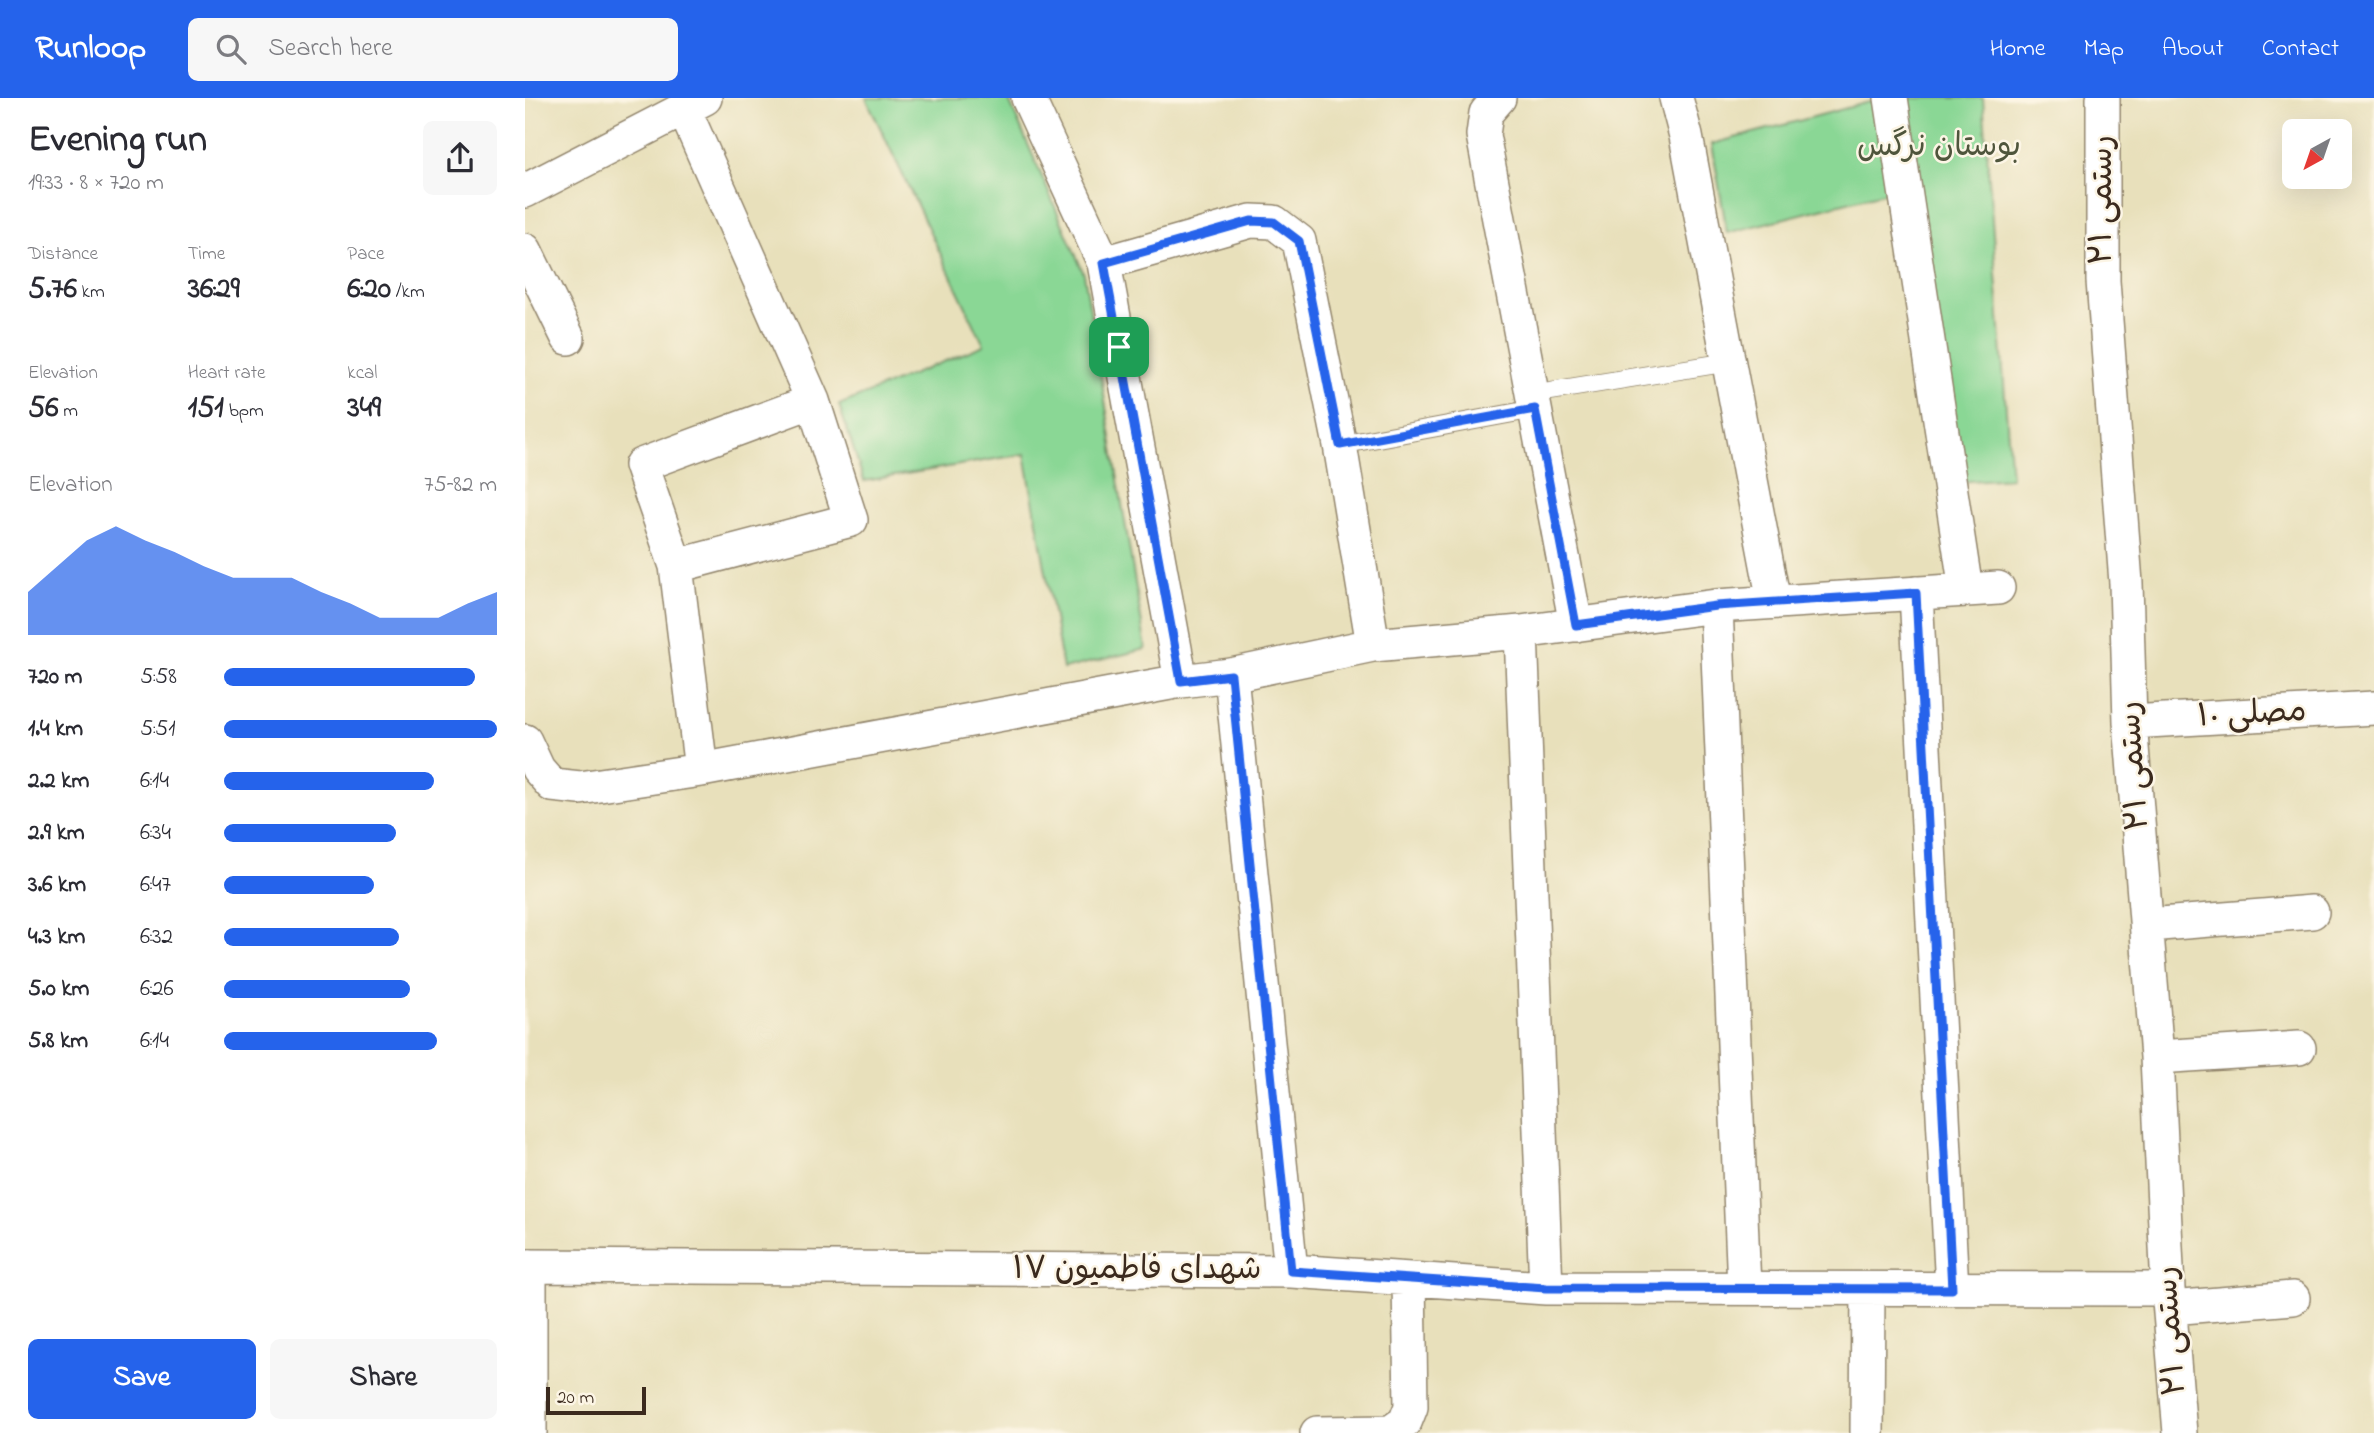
<!DOCTYPE html>
<html lang="en">
<head>
<meta charset="utf-8">
<style>
	:root { --surface:#fff; --page:#f7f7f7; --text:#2b2b33; --muted:#7c7c81; --accent:#2563eb }
	body { margin:0; font-family:"Indie Flower","Playpen Sans Arabic",sans-serif; background:var(--page); color:var(--text); height:100vh; display:flex; flex-direction:column; font-size:26px; white-space:nowrap }
	* { box-sizing:border-box; margin:0 }
	p { font-size:23px; color:var(--muted) }
	.icon { flex:none; width:38px; height:38px; fill:none; stroke:currentColor; stroke-width:2; stroke-linecap:round; stroke-linejoin:round }
	.map { position:relative; flex:1; overflow:hidden }
	.sheet { display:flex; flex-direction:column; background:var(--surface); width:525px }
	.sheet>* { flex:none }
	.needle { width:46px; rotate:220deg }
	.fabs { position:absolute; left:1757px; top:21px; display:grid; gap:14px }
	.fabs a { display:grid; place-items:center; width:70px; height:70px; border-radius:10px; background:var(--surface); box-shadow:0 7px 28px #0002; font-size:35px }
	.scale { position:absolute; left:21px; bottom:18px; width:100px; box-sizing:border-box; padding-left:7px; border:4px solid #3b2a1e; border-top:0; font-size:19px; line-height:24px; white-space:nowrap; color:#3b2a1e; -webkit-text-stroke:5px #fcf5e5; paint-order:stroke }
	.pin { position:absolute; display:grid; place-items:center; width:60px; height:60px; color:#fff; margin:-30px; border-radius:14px; box-shadow:0 4px 10px #0006 }
	.round { display:grid; place-items:center; flex:none; width:74px; height:74px; border-radius:10px; background:var(--page) }
	.head { display:flex; align-items:center; justify-content:space-between; height:119px; padding:0 28px }
	h1 { font-size:38px; font-weight:700; line-height:52px }
	.metrics { display:grid; grid-template-columns:repeat(3,1fr); gap:10px; height:119px; padding:7px 28px }
	.metrics div { display:grid; align-content:center }
	.metrics b { font-size:30px; font-weight:700 }
	.metrics small { font-size:19px; font-weight:400 }
	.metrics p { font-size:19px }
	.chart { height:196px; padding:14px 28px }
	.chart p { display:flex; justify-content:space-between }
	.chart svg { width:100%; height:126px; margin-top:7px; fill:var(--accent); opacity:.7 }
	.button { display:flex; gap:14px; margin-top:auto; padding:14px 28px }
	.button a { flex:1; height:80px; border-radius:10px; background:var(--accent); color:#fff; font-size:28px; font-weight:700; line-height:80px; text-align:center }
	.button a+a { background:var(--page); color:var(--text) }
	ul { padding:0 28px; list-style:none; font-size:23px }
	li { display:grid; grid-template-columns:112px 84px 1fr; align-items:center; height:52px }
	li i { height:18px; border-radius:9px; background:var(--accent) }
	header { display:flex; align-items:center; gap:42px; box-sizing:border-box; height:98px; padding:0 35px; background:var(--accent); color:#fff }
	header strong { font-size:33px }
	nav { display:flex; gap:38px; margin-inline-start:auto; font-size:24px }
	.search { width:490px; height:63px; background:var(--page); display:flex; align-items:center; gap:18px; box-sizing:border-box; padding:0 24px; border-radius:10px; color:var(--muted); font-size:26px }
	main { display:flex; flex:1; min-height:0 }
	.map>svg:first-child { display:block }
</style>
</head>
<body>
<header>
<strong>Runloop</strong>
<div class="search"><svg class="icon" aria-label="search" viewBox="0 0 24 24"><circle cx="10" cy="10" r="6"/><path d="M15 15l6 6"/></svg>Search here</div>
<nav><a>Home</a><a>Map</a><a>About</a><a>Contact</a></nav>
</header>
<main>
<section class="sheet">
<div class="head"><div><h1>Evening run</h1><p>19:33 · 8 × 720 m</p></div><a class="round"><svg class="icon" aria-label="share" viewBox="0 0 24 24"><path d="M12 15V3M7 8l5-5 5 5M5 13v7h14v-7"/></svg></a></div>
<div class="metrics">
<div><p>Distance</p><b>5.76<small> km</small></b></div>
<div><p>Time</p><b>36:29</b></div>
<div><p>Pace</p><b>6:20<small> /km</small></b></div>
</div>
<div class="metrics">
<div><p>Elevation</p><b>56<small> m</small></b></div>
<div><p>Heart rate</p><b>151<small> bpm</small></b></div>
<div><p>kcal</p><b>349</b></div>
</div>
<div class="chart"><p><span>Elevation</span>75–82 m</p>
<svg viewBox="0 0 160 44" preserveAspectRatio="none"><path d="M0 44V29L10 20L20 11L30 6L40 11L50 15L60 20L70 24L80 24L90 24L100 29L110 33L120 38L130 38L140 38L150 33L160 29V44z"/></svg>
</div>
<ul>
<li><b>720 m</b>5:58<i style="width:92%"></i></li>
<li><b>1.4 km</b>5:51<i style="width:100%"></i></li>
<li><b>2.2 km</b>6:14<i style="width:77%"></i></li>
<li><b>2.9 km</b>6:34<i style="width:63%"></i></li>
<li><b>3.6 km</b>6:47<i style="width:55%"></i></li>
<li><b>4.3 km</b>6:32<i style="width:64%"></i></li>
<li><b>5.0 km</b>6:26<i style="width:68%"></i></li>
<li><b>5.8 km</b>6:14<i style="width:78%"></i></li>
</ul>
<div class="button"><a>Save</a><a>Share</a></div>
</section>
<div class="map">
<svg width="1849" height="1335" viewBox="0 0 1849 1335">
	<rect width="100%" height="100%" fill="#fcf5e5"/>
	<filter id="ink" filterUnits="userSpaceOnUse"><feTurbulence type="fractalNoise" baseFrequency=".0143" numOctaves="2"/><feDisplacementMap in="SourceGraphic" scale="14" xChannelSelector="R" yChannelSelector="G"/><feConvolveMatrix kernelMatrix="1 2 1 2 8 2 1 2 1" color-interpolation-filters="sRGB"/></filter>
	<filter id="wash" filterUnits="userSpaceOnUse"><feTurbulence type="fractalNoise" baseFrequency=".00686" numOctaves="4" result="noise"/><feDisplacementMap in="SourceGraphic" scale="28" xChannelSelector="R" yChannelSelector="G"/><feGaussianBlur stdDeviation="1.57" result="paint"/><feColorMatrix in="noise" values="0 0 0 0 0 0 0 0 0 0 0 0 0 0 0 0 0 1.4 0 .05"/><feComposite in="paint" operator="in"/></filter>
	<g filter="url(#wash)">
		<rect width="100%" height="100%" fill="#e8e0bb"/>
		<path fill="#8ad795" stroke="#62805a" stroke-width="2" d="M 341,0 L 483,0 L 559,176 L 621,551 L 538,571 L 500,356 L 339,383 L 314,307 L 459,247 Z
			M 1359,0 L 1458,0 L 1486,380 L 1432,384 L 1385,88 L 1202,135 L 1187,46 Z"/>
	</g>
	<g filter="url(#ink)">
		<g fill="none" stroke-linecap="round" stroke-linejoin="round">
			<g stroke="#92856c" stroke-width="20">
				<path id="lane" d="M 1007,296 L 1204,264
					M 815,347 L 1010,311"/>
			</g>
			<g stroke="#92856c" stroke-width="36">
				<path id="street" d="M 503,0 L 579,165 L 656,583
					M 974,0 L 961,15 L 958,37 L 1051,527
					M 1151,0 L 1161,38 L 1249,504
					M 1366,0 L 1441,492
					M 1578,0 L 1578,183 L 1601,485 L 1605,624 L 1632,959 L 1643,1191 L 1655,1335
					M 0,93 L 180,0
					M 0,152 L 43,240
					M 579,165 L 726,123 L 749,124 L 774,143 L 815,347 L 848,547
					M 151,468 L 326,422 L 288,303 L 159,11
					M 1391,495 L 1427,1191
					M 1191,508 L 1219,1190
					M 996,534 L 1021,1190
					M 706,577 L 766,1173
					M 1605,624 L 1849,610
					M 0,643 L 13,671 L 27,687 L 55,690 L 176,672 L 656,583 L 706,577 L 848,547 L 996,534 L 1191,508 L 1473,490
					M 176,672 L 151,468 L 116,367 L 288,303
					M 1623,827 L 1787,814
					M 1632,959 L 1774,950
					M 0,1168 L 766,1173 L 1021,1190 L 1643,1191
					M 1645,1210 L 1768,1200
					M 5,1335 L 5,1168
					M 792,1335 L 866,1334 L 880,1324 L 886,1309 L 884,1181
					M 1342,1335 L 1343,1192"/>
			</g>
			<use href="#lane" stroke="#fff" stroke-width="18"/>
			<use href="#street" stroke="#fff" stroke-width="33"/>
		</g>
	</g>
	<g fill="none" stroke-linecap="round" stroke-linejoin="round" filter="url(#ink)">
		<g stroke="#fff" stroke-width="14">
			<path id="route" d="M 726,123 L 749,124 L 774,143 L 815,347 L 1010,311 L 1051,527 L 1191,508 L 1391,495 L 1427,1191 L 1021,1190 L 766,1173 L 706,577 L 656,583 L 579,165 Z"/>
		</g>
		<use href="#route" stroke="#2563eb" stroke-width="9"/>
	</g>
	<g text-anchor="middle" dominant-baseline="central" stroke-width="5" stroke-linejoin="round" paint-order="stroke">
		<g font-size="32" fill="#4f553c" stroke="#fcf5e5">
			<text x="1414" y="49">بوستان نرگس</text>
		</g>
		<g font-size="32" fill="#3b2a1e" stroke="#fcf5e5">
			<text transform="translate(1578 102) rotate(-90)">رستمی ۲۱</text>
			<text transform="translate(1727 617) rotate(-3)">مصلی ۱۰</text>
			<text transform="translate(1610 668) rotate(-94)">رستمی ۲۱</text>
			<text x="612" y="1172">شهدای فاطمیون ۱۷</text>
			<text transform="translate(1647 1233) rotate(-94)">رستمی ۲۱</text>
		</g>
	</g>
</svg>
<div class="fabs">
<a><svg class="needle" viewBox="-14 -14 28 28"><path d="M0-13l5 13h-10z" fill="#e53935"/><path d="M0 13l5-13h-10z" fill="#7c7c81"/></svg></a>
</div>
<div class="scale">20 m</div>
<div class="pin" style="left:594px;top:249px;background:#1e9e55"><svg class="icon" aria-label="arrive" viewBox="0 0 24 24"><path d="M6 21V4h12l-3 4 3 4H6"/></svg></div>
</div>
</main>
</body>
</html>
